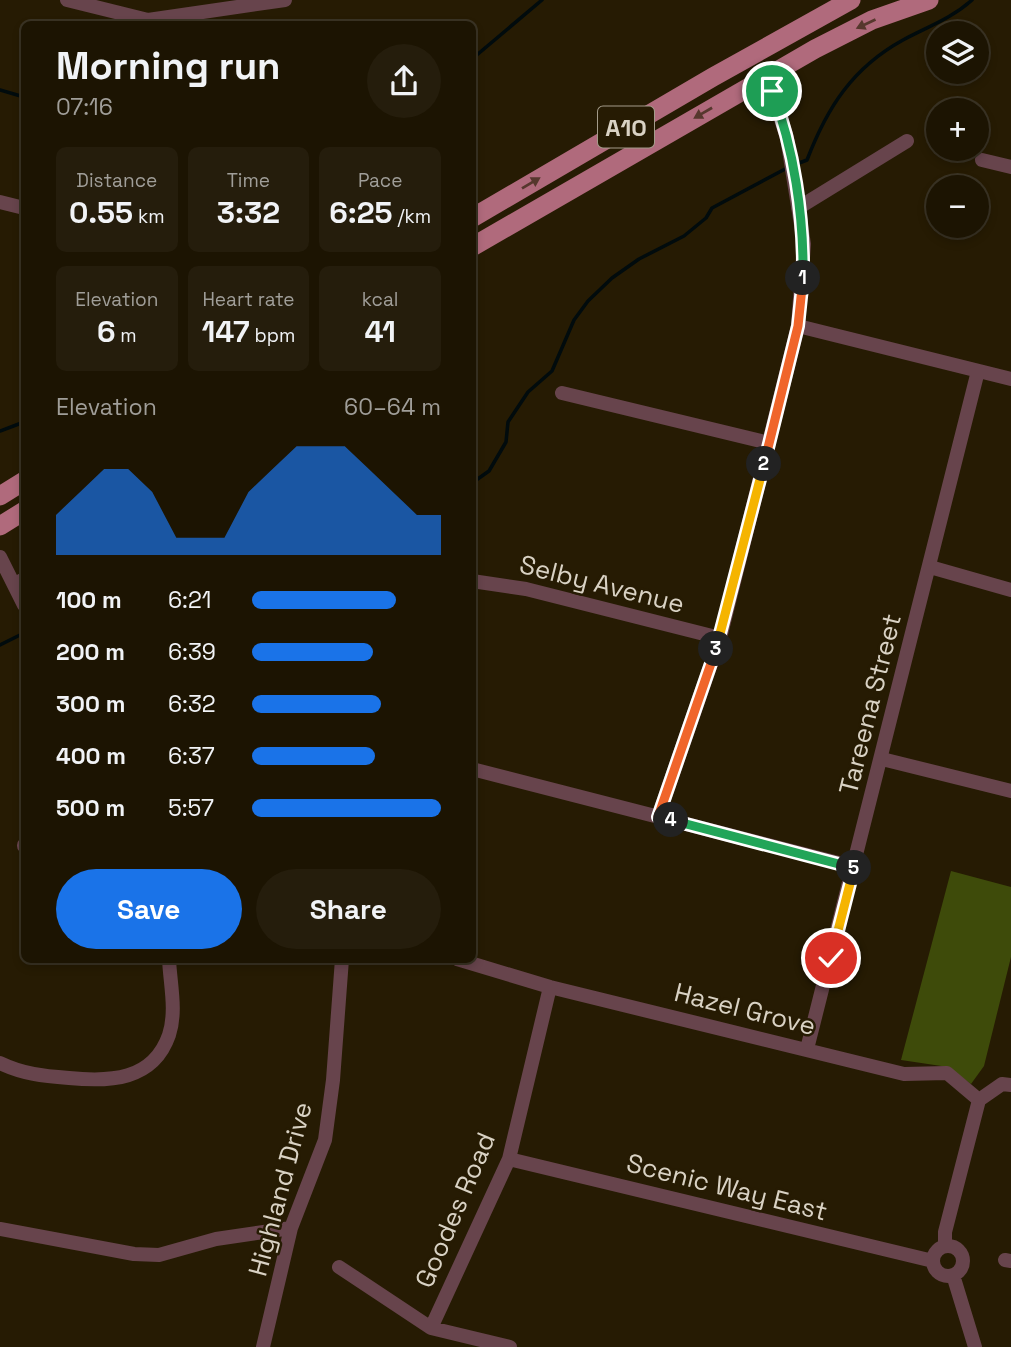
<!DOCTYPE html>
<html lang="en">
<head>
<meta charset="utf-8">
<style>
	:root { --surface:#1c1402; --page:#251d0c; --text:#f1f3f6; --muted:#a09e99; --line:#3a3324; --accent:#1a73e8 }
	body { margin:0; font-family:"Space Grotesk",sans-serif; background:var(--page); color:var(--text); height:100vh; display:flex; flex-direction:column; font-size:26px; white-space:nowrap }
	* { box-sizing:border-box; margin:0 }
	p { font-size:23px; color:var(--muted) }
	.icon { flex:none; width:38px; height:38px; fill:none; stroke:currentColor; stroke-width:2; stroke-linecap:round; stroke-linejoin:round }
	.map { position:relative; flex:1; overflow:hidden }
	.panel { position:absolute; left:21px; top:21px; width:455px; height:942px; display:flex; flex-direction:column; background:var(--surface); border-radius:10px; box-shadow:0 4px 10px #0003,0 0 0 2px var(--line) }
	.panel>* { flex:none }
	.tools { position:absolute; left:926px; top:21px; display:grid; gap:14px }
	.tools a { display:grid; place-items:center; width:63px; height:63px; border-radius:50%; background:var(--surface); box-shadow:0 4px 10px #0003,0 0 0 2px var(--line); font-size:35px }
	.pin { position:absolute; display:grid; place-items:center; width:60px; height:60px; color:#fff; margin:-30px; border:4px solid #fff; border-radius:50%; box-shadow:0 2px 7px #0007 }
	.km { position:absolute; width:35px; height:35px; margin:-18px; border-radius:50%; background:#222; color:#fff; font-size:19px; line-height:35px; text-align:center }
	.round { display:grid; place-items:center; flex:none; width:74px; height:74px; border-radius:37px; background:var(--page) }
	.head { display:flex; align-items:center; justify-content:space-between; height:119px; padding:0 35px }
	h1 { font-size:38px; font-weight:600; line-height:52px }
	.metrics { display:grid; grid-template-columns:repeat(3,1fr); gap:10px; height:119px; padding:7px 35px }
	.metrics div { display:grid; align-content:center; border-radius:10px; background:var(--page); text-align:center }
	.metrics b { font-size:30px; font-weight:600 }
	.metrics small { font-size:19px; font-weight:400 }
	.metrics p { font-size:19px }
	.chart { height:196px; padding:14px 35px }
	.chart p { display:flex; justify-content:space-between }
	.chart svg { width:100%; height:126px; margin-top:7px; fill:var(--accent); opacity:.7 }
	.action { display:flex; gap:14px; margin-top:auto; padding:14px 35px }
	.action a { flex:1; height:80px; border-radius:42px; background:var(--accent); color:#fff; font-size:28px; font-weight:600; line-height:80px; text-align:center }
	.action a+a { background:var(--page); color:var(--text) }
	ul { padding:0 35px; list-style:none; font-size:23px }
	li { display:grid; grid-template-columns:112px 84px 1fr; align-items:center; height:52px }
	li i { height:18px; border-radius:9px; background:var(--accent) }
	.map>svg:first-child { display:block }
</style>
</head>
<body>
<div class="map">
<svg width="1011" height="1347" viewBox="0 0 1011 1347">
	<rect width="100%" height="100%" fill="#261b03"/>
	<path fill="#3e4b0a" d="M 951,871 L 1011,887 L 1011,957 L 984,1066 L 971,1084 L 948,1067 L 901,1060 Z"/>
	<g fill="none" stroke-linecap="round" stroke-linejoin="round">
		<path stroke="#010b0d" stroke-width="3.5" d="M 472,59 L 542,0
			M 0,90 L 24,97
			M 794,165 L 807,160 C 827,108 852,68 903,40 C 927,27 951,19 972,0
			M 0,431 L 24,422
			M 472,483 L 489,471 L 506,442 L 508,422 L 528,392 L 552,371 L 574,320 L 588,301 L 612,278 L 639,259 L 684,236 L 706,218 L 712,208 L 787,168
			M 0,645 L 24,633"/>
		<path stroke="#67444c" stroke-width="7" d="M 13,581 L 24,575"/>
		<path stroke="#67444c" stroke-width="14" d="M 67,0 L 148,20 L 285,0
			M 982,160 L 1011,167
			M 0,202 L 24,208
			M 798,208 L 907,141
			M 798,326 L 1011,379
			M 562,393 L 769,443
			M 0,557 L 24,605
			M 930,567 L 1011,590
			M 472,581 L 526,589 L 720,638
			M 882,759 L 1011,791
			M 472,769 L 854,867
			M 658,817 L 720,638 L 798,326 L 804,244 L 787,138 L 767,76
			M 24,846 L 24,845
			M 457,959 L 550,987 L 904,1074 L 947,1073 L 979,1100
			M 807,1049 L 978,371
			M 0,1063 C 23,1074 43,1076 69,1078 C 109,1082 153,1081 169,1035 C 177,1011 170,983 169,959
			M 979,1100 L 1002,1084 L 1011,1085
			M 509,1159 L 933,1261
			M 0,1229 L 134,1254 L 159,1255 L 216,1239 L 291,1228
			M 945,1246 L 945,1232 L 979,1100
			M933 1261a15 15 0 1 1 30 0a15 15 0 1 1-30 0Z
			M 1005,1260 L 1011,1261
			M 339,1267 L 431,1328 L 510,1347
			M 953,1275 L 975,1347
			M 431,1328 L 509,1159 L 550,987
			M 263,1347 L 291,1228 L 325,1140 L 333,1080 L 342,959"/>
		<path stroke="#b06a7c" stroke-width="19" d="M 472,218 L 713,77 L 851,0
			M 472,247 L 815,49 L 872,20 L 929,0
			M 0,496 L 24,481
			M 0,526 L 24,511"/>
	</g>
	<defs><path id="oneway-solid" d="M-6-.8H1V-3.2L6.5 0L1 3.2V.8H-6Z" transform="scale(1.75)"/></defs>
	<g fill="#56372d">
		<use href="#oneway-solid" transform="translate(866 24) rotate(155)"/>
		<use href="#oneway-solid" transform="translate(703 113) rotate(150)"/>
		<use href="#oneway-solid" transform="translate(531 183) rotate(-31)"/>
	</g>
	<g fill="none" stroke-linecap="round" stroke-linejoin="round">
		<g stroke="#fff" stroke-width="14">
			<path id="split-1" d="M 772,91 C 794,148 804,217 803,278"/>
		</g>
		<g stroke="#fff" stroke-width="14">
			<path id="split-2" d="M 764,464 L 798,326 L 803,278"/>
		</g>
		<g stroke="#fff" stroke-width="14">
			<path id="split-3" d="M 716,649 L 764,464"/>
		</g>
		<g stroke="#fff" stroke-width="14">
			<path id="split-4" d="M 671,820 L 658,817 L 716,649"/>
		</g>
		<g stroke="#fff" stroke-width="14">
			<path id="split-5" d="M 671,820 L 854,868"/>
		</g>
		<g stroke="#fff" stroke-width="14">
			<path id="split-6" d="M 831,958 L 854,868"/>
		</g>
		<use href="#split-1" stroke="#22a559" stroke-width="9"/>
		<use href="#split-2" stroke="#f0652b" stroke-width="9"/>
		<use href="#split-3" stroke="#f5b400" stroke-width="9"/>
		<use href="#split-4" stroke="#f0652b" stroke-width="9"/>
		<use href="#split-5" stroke="#22a559" stroke-width="9"/>
		<use href="#split-6" stroke="#f5b400" stroke-width="9"/>
	</g>
	<g text-anchor="middle" dominant-baseline="central" stroke-width="5" stroke-linejoin="round" paint-order="stroke">
		<rect fill="#261b03" stroke="#a39b8a" stroke-width="2" x="598" y="106.5" width="56" height="41" rx="5"/>
		<g font-size="24" font-weight="bold" fill="#d9d2c4">
			<text x="626" y="127">A10</text>
		</g>
		<g font-size="26" fill="#d9d2c4" stroke="#261b03">
			<text transform="translate(602 584) rotate(14)">Selby Avenue</text>
			<text transform="translate(870 704) rotate(-76)">Tareena Street</text>
			<text transform="translate(745 1009) rotate(14)">Hazel Grove</text>
			<text transform="translate(727 1187) rotate(14)">Scenic Way East</text>
			<text transform="translate(280 1189) rotate(-75)">Highland Drive</text>
			<text transform="translate(455 1210) rotate(-67)">Goodes Road</text>
		</g>
	</g>
</svg>
<div class="tools">
<a><svg class="icon" aria-label="layers" viewBox="0 0 24 24"><path d="M12 4l9 5-9 5-9-5zM3 14l9 5 9-5"/></svg></a>
<a>+</a>
<a>−</a>
</div>
<div class="pin" style="left:772px;top:91px;background:#1e9e55"><svg class="icon" aria-label="arrive" viewBox="0 0 24 24"><path d="M6 21V4h12l-3 4 3 4H6"/></svg></div>
<div class="pin" style="left:831px;top:958px;background:#d93025"><svg class="icon" aria-label="check" viewBox="0 0 24 24"><path d="M5 12l5 5 9-10"/></svg></div>
<b class="km" style="left:803px;top:278px">1</b>
<b class="km" style="left:764px;top:464px">2</b>
<b class="km" style="left:716px;top:649px">3</b>
<b class="km" style="left:671px;top:820px">4</b>
<b class="km" style="left:854px;top:868px">5</b>
<section class="panel">
<div class="head"><div><h1>Morning run</h1><p>07:16</p></div><a class="round"><svg class="icon" aria-label="share" viewBox="0 0 24 24"><path d="M12 15V3M7 8l5-5 5 5M5 13v7h14v-7"/></svg></a></div>
<div class="metrics">
<div><p>Distance</p><b>0.55<small> km</small></b></div>
<div><p>Time</p><b>3:32</b></div>
<div><p>Pace</p><b>6:25<small> /km</small></b></div>
</div>
<div class="metrics">
<div><p>Elevation</p><b>6<small> m</small></b></div>
<div><p>Heart rate</p><b>147<small> bpm</small></b></div>
<div><p>kcal</p><b>41</b></div>
</div>
<div class="chart"><p><span>Elevation</span>60–64 m</p>
<svg viewBox="0 0 160 44" preserveAspectRatio="none"><path d="M0 44V30L10 22L20 14L30 14L40 22L50 38L60 38L70 38L80 22L90 14L100 6L110 6L120 6L130 14L140 22L150 30L160 30V44z"/></svg>
</div>
<ul>
<li><b>100 m</b>6:21<i style="width:76%"></i></li>
<li><b>200 m</b>6:39<i style="width:64%"></i></li>
<li><b>300 m</b>6:32<i style="width:68%"></i></li>
<li><b>400 m</b>6:37<i style="width:65%"></i></li>
<li><b>500 m</b>5:57<i style="width:100%"></i></li>
</ul>
<div class="action"><a>Save</a><a>Share</a></div>
</section>
</div>
</body>
</html>
